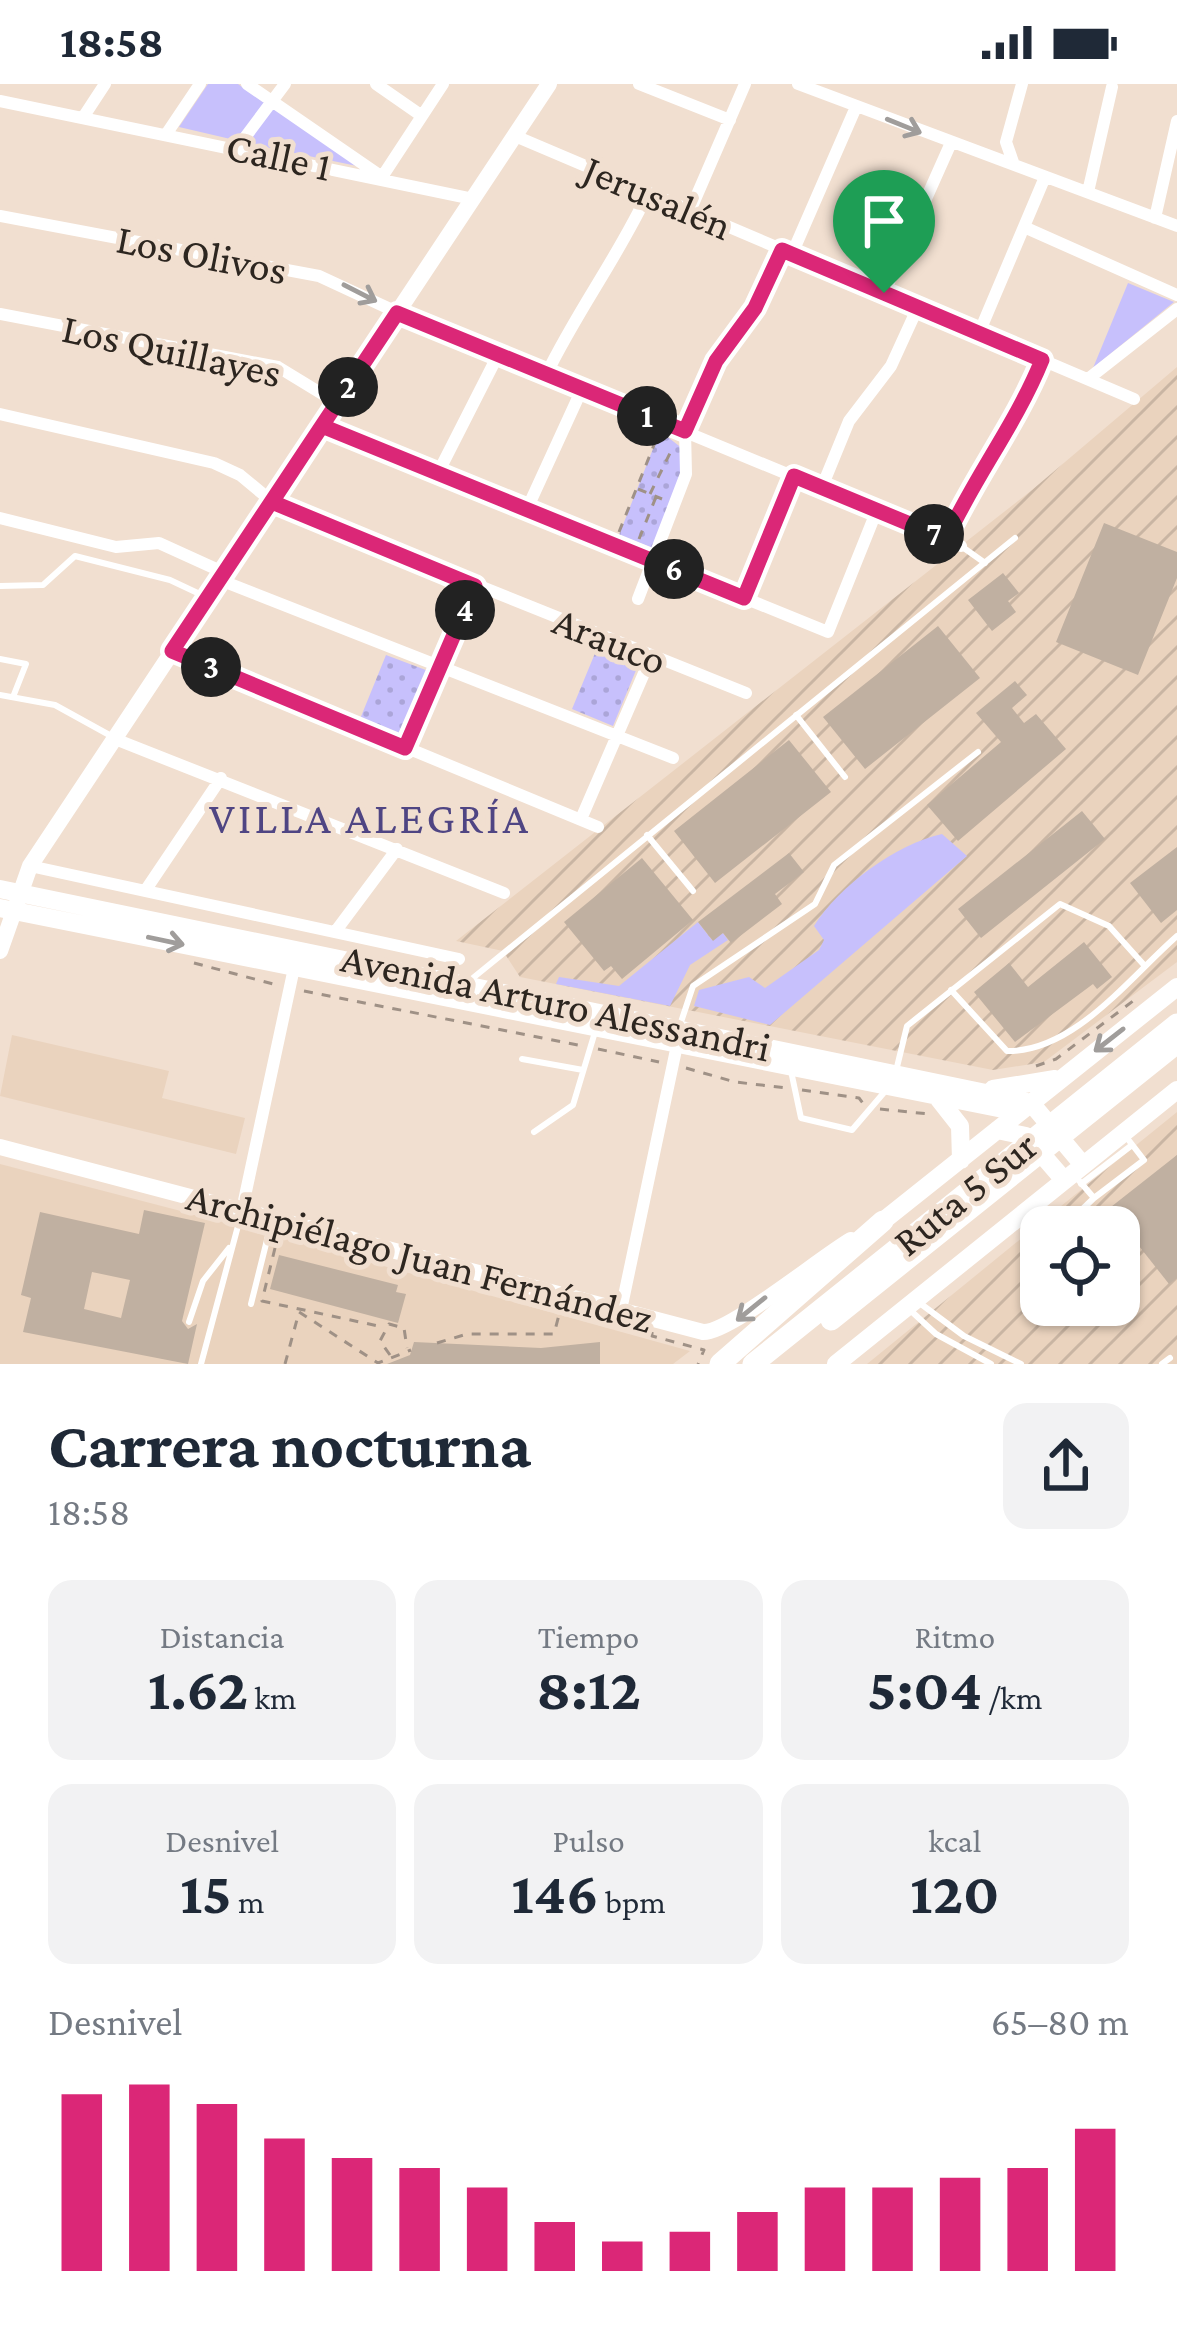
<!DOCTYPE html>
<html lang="es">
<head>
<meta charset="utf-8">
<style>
	:root { --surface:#fff; --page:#f2f2f3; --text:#1f2937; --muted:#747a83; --accent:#db2777 }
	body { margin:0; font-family:"Crimson Pro",serif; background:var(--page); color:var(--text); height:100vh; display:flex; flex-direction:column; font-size:45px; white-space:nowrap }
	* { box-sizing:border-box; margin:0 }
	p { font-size:39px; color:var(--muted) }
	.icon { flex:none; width:66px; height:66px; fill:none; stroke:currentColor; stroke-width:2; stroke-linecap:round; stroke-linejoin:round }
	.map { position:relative; height:1280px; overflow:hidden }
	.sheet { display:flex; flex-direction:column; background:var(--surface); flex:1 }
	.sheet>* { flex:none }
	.tools { position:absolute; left:1020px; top:1122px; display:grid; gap:24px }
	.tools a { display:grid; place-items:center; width:120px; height:120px; border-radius:24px; background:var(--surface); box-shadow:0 3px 9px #0004; font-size:60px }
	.pin { position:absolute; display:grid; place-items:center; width:102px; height:102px; color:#fff; margin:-123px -51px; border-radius:50% 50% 50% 0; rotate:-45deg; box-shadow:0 0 12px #0007 }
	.pin .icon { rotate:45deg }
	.km { position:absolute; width:60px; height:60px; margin:-30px; border-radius:50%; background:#222; color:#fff; font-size:33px; line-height:60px; text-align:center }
	.round { display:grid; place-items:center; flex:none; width:126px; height:126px; border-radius:24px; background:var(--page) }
	.headline { display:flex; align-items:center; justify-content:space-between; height:204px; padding:0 48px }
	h1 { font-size:66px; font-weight:700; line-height:90px }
	.stats { display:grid; grid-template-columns:repeat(3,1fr); gap:18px; height:204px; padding:12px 48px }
	.stats div { display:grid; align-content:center; border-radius:24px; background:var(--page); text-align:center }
	.stats b { font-size:60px; font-weight:700 }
	.stats small { font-size:33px; font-weight:400 }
	.stats p { font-size:33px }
	.chart { height:336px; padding:24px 48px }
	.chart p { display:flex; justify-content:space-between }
	.chart svg { width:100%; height:216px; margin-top:12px; stroke:var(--accent); stroke-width:6 }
	.status { display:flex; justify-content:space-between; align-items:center; height:84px; padding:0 60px; background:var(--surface); direction:ltr }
	.status svg { height:33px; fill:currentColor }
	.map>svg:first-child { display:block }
</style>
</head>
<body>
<div class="status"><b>18:58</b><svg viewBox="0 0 49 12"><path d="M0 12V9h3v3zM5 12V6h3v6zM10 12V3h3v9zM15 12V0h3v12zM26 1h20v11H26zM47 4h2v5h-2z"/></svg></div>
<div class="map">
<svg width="1177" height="1280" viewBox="0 0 1177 1280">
	<defs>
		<pattern id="industrial-furrows" width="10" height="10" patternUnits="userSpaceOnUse" patternTransform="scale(3)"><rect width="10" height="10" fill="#ead3be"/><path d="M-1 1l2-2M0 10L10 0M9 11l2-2" fill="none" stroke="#c9b5a3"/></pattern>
		<pattern id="park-dots" width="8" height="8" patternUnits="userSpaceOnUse" patternTransform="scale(3)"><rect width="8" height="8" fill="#c7c0fc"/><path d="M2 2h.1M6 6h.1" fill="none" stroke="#aba5d8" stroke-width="1.8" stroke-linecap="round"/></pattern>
	</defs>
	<rect width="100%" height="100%" fill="#f1dfd0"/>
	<path fill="#ead3be" d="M 12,951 L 169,987 L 162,1014 L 245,1034 L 236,1070 L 0,1012 Z
		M 0,1080 L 254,1146 L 690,1267 L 673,1280 L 0,1280 Z"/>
	<path fill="url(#industrial-furrows)" fill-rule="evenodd" d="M 1177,283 L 1177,878 L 1044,978 L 993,986 L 520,893 L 503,867 L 456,857 L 1032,406 Z
		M 1177,1028 L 1177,1280 L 867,1280 L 1082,1105 ZM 1041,1143 L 1119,1143 L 1119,1221 L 1041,1221 Z"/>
	<path fill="#c7c0fc" d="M 208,0 L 238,0 L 266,20 L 239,57 L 179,43 Z
		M 272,24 L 362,83 L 246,59 Z
		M 1128,199 L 1174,218 L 1093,284 Z
		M 942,750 L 967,772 L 770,941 L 694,922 L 699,906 L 749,893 L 765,904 L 819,866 L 824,856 L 814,842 C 839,802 896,760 942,750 Z
		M 698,838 L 712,856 L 723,849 L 728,856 L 690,881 L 670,922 L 556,900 L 559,893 L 619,902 Z"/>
	<path fill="url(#park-dots)" d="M 660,347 L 683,365 L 686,384 L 658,466 L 619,451 Z
		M 598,562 L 639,579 L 613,642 L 572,625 Z
		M 386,571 L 431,588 L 402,653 L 360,635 Z"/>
	<path fill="#c0b0a1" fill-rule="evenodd" d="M 1104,439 L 1177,468 L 1177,494 L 1138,591 L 1056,558 Z
		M 1003,489 L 1019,509 L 1008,517 L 1016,528 L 992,547 L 968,516 Z
		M 938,542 L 980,594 L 865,685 L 823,633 Z
		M 1015,597 L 1027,611 L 1012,624 L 1024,639 L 1036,630 L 1066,665 L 958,757 L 927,721 L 1001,658 L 976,629 Z
		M 789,656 L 831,708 L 715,799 L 674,747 Z
		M 1082,727 L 1105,755 L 981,854 L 958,825 Z
		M 1177,763 L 1177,826 L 1161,839 L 1130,799 Z
		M 789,769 L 804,788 L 775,810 L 782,820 L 731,859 L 723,849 L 713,857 L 698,838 Z
		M 642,774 L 693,836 L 622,895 L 611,882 L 604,887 L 564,838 Z
		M 1084,858 L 1112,893 L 1097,905 L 1093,900 L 1015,958 L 974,908 L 1009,879 L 1028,903 Z
		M 1177,1071 L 1177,1194 L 1169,1200 L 1124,1143 L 1112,1143 L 1102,1130 Z
		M 144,1126 L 205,1139 L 182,1237 L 188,1245 L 197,1240 L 188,1280 L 23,1248 L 31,1214 L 21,1211 L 40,1128 L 139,1150 ZM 92,1188 L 130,1196 L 121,1234 L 84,1225 Z
		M 279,1171 L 398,1201 L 396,1208 L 406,1210 L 398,1239 L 270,1205 Z
		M 414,1258 L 541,1264 L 600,1258 L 600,1280 L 387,1280 L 410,1271 Z"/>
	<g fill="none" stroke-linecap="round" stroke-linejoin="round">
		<path stroke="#9f9186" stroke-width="3" stroke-dasharray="9 9" stroke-linecap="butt" d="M 638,405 L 662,415
			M 650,410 L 673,363
			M 619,448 L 658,351
			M 639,455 L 656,413
			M 194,879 L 277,901
			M 304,907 L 583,962
			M 598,965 L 659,978
			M 1036,982 L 1056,975 L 1137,914
			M 686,984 L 735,998 L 787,1004
			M 802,1006 L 859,1014 L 865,1022
			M 880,1025 L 929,1030
			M 275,1164 L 262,1217 L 383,1243
			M 652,1248 L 652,1252 L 704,1266 L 698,1280
			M 437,1259 L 467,1250 L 554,1250 L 560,1227
			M 390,1271 L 380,1257 L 389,1240 L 404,1244 L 407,1264
			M 285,1280 L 299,1228 L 378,1279 L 411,1266"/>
		<path stroke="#fff" stroke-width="6" d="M 961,462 L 985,479
			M 0,502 L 43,501 L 75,472 L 170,496 L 204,512
			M 0,575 L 26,580 L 13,613
			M 0,611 L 55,621 L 113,653
			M 796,631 L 845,693
			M 647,751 L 693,807
			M 468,898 L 1015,454
			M 951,906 L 1007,967 C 1074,968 1129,894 1177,852
			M 679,944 L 693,902 L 815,820 L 834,781 L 978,668
			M 522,975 L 583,986
			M 791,987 L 801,1034 L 852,1046 L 887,1005
			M 896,987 L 907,942 L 1060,820 L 1109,842 L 1144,881
			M 534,1048 L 573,1021 L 595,948
			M 1075,1092 L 1094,1114 L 1144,1076 L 1127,1054
			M 1081,1100 L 1132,1061
			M 1072,1135 L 1094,1114
			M 917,1217 L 964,1252 L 1021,1280
			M 251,1220 L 272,1136
			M 910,1226 L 936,1250 L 991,1280
			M 189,1238 L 203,1197 L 229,1164
			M 201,1280 L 242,1127
			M 1162,1280 L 1170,1274"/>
		<path stroke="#fff" stroke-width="12" d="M 247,0 L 382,93 L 443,0
			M 376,0 L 422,32
			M 639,0 L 730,36
			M 798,0 L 1177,142
			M 0,17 L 473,115
			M 84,32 L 105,0
			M 167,49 L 200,0
			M 515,52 L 1134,315
			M 237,64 L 285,0
			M 1013,78 L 1006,58 L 1022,0
			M 1088,108 L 1112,3
			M 690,127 L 745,0
			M 0,132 L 319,192 L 403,231 L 961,462
			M 1155,134 L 1177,37
			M 1024,143 L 1177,211
			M 792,170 L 856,23
			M 884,209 L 950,61
			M 0,230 L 278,283 L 337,319
			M 979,249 L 1045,93
			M 546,291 C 577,227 618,173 648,109
			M 1088,295 L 1177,225
			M 0,330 L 214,379 L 240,391 L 275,420 L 746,609
			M 322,342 L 828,548 L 877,426
			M 438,389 L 498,271
			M 822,403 L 849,337 L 891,282 L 918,223
			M 527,425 L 582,305
			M 0,434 L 116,463 L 159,459 L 225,489
			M 946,455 C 975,392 1016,340 1043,276
			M 220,496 L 673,674
			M 744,514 L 795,392
			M 638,515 L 686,390 L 685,347 L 716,277 L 755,225 L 782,166
			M 173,567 L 598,743
			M 115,655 L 504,809
			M 405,663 L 475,501
			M 581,735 L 651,573
			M 30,782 L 459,875
			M 145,807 L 221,694
			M 335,848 L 397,765
			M 242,1126 L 294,884
			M 621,1226 L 677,961"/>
		<path stroke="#fff" stroke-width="16" d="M 0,867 L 30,782 L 549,0
			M 0,1063 L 703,1248 C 729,1249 820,1174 851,1156"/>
		<path stroke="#fff" stroke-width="18" d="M 0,805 L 1010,1014 L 1031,1019 L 1083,1081
			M 0,824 L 1013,1027
			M 993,1005 L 1055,995
			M 938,1014 L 960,1042 L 961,1076
			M 997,1046 L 1026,1052 L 1064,1096
			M 883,1137 L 1177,903
			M 836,1280 L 1177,1006"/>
		<path stroke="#fff" stroke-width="21" d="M 831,1236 L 1177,959
			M 720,1280 L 883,1137
			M 753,1280 L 1177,940"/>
	</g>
	<defs><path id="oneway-shaft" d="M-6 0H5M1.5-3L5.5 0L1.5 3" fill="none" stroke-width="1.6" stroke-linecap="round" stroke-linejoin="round" transform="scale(3)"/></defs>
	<g stroke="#a09d9b">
		<use href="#oneway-shaft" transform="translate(904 42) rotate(22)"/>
		<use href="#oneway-shaft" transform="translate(360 209) rotate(27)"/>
		<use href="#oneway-shaft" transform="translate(166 857) rotate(12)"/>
		<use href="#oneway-shaft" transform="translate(1109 956) rotate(142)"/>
		<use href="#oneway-shaft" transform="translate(751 1225) rotate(141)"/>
	</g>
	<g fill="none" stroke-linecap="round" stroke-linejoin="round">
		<g stroke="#fff" stroke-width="24">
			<path id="route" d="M 884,209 L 782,166 L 755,224 L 716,277 L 685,347 L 397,229 L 172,567 L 405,664 L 475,502 L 272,418 L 322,342 L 744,514 L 794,392 L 946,455 C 975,392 1016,340 1042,276 L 884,209"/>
		</g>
		<use href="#route" stroke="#db2777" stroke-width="15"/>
	</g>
	<g text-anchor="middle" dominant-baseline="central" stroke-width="10" stroke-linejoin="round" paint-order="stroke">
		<g font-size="42" fill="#2d2620" stroke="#f1dfd0">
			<text transform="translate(279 72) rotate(12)">Calle 1</text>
			<text transform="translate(658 113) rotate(23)">Jerusalén</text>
			<text transform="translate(202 170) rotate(11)">Los Olivos</text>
			<text transform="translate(172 266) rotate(12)">Los Quillayes</text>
			<text transform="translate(610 556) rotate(22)">Arauco</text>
			<text transform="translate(556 918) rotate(12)">Avenida Arturo Alessandri</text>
			<text transform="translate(965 1109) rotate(-39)">Ruta 5 Sur</text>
			<text transform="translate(420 1173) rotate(15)">Archipiélago Juan Fernández</text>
		</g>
		<g font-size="45" letter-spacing="3" fill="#4f4583" stroke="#f1dfd0">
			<text x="370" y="734">VILLA ALEGRÍA</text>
		</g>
	</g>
</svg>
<div class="tools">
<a><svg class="icon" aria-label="locate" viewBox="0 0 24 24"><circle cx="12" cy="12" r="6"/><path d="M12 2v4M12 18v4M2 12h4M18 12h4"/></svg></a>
</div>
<div class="pin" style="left:884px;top:209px;background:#1e9e55"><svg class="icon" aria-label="arrive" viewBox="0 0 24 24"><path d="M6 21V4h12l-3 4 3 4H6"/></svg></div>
<b class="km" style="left:647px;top:332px">1</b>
<b class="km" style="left:348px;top:303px">2</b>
<b class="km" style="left:211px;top:583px">3</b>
<b class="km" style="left:465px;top:526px">4</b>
<b class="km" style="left:674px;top:485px">6</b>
<b class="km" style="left:934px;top:450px">7</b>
</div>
<section class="sheet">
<div class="headline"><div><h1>Carrera nocturna</h1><p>18:58</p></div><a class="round"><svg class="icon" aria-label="share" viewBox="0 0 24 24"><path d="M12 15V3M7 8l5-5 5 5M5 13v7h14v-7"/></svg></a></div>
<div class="stats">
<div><p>Distancia</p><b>1.62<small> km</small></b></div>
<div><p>Tiempo</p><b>8:12</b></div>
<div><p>Ritmo</p><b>5:04<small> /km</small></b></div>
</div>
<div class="stats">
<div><p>Desnivel</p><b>15<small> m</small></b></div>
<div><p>Pulso</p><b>146<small> bpm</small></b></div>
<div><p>kcal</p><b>120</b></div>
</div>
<div class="chart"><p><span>Desnivel</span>65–80 m</p>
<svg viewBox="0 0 160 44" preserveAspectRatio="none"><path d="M5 44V8M15 44V6M25 44V10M35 44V17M45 44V21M55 44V23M65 44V27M75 44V34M85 44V38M95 44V36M105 44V32M115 44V27M125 44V27M135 44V25M145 44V23M155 44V15"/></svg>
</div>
</section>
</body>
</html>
